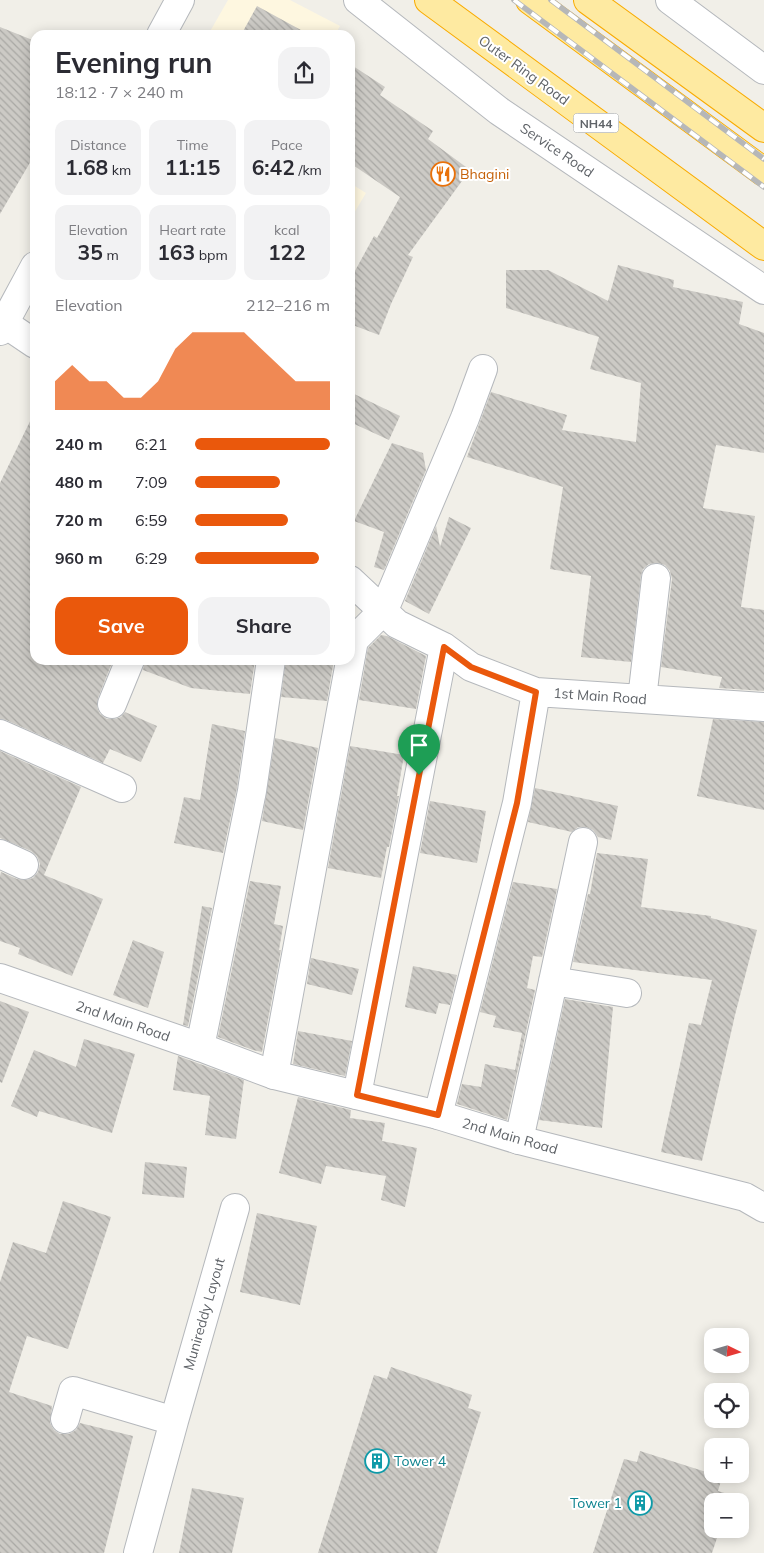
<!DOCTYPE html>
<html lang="en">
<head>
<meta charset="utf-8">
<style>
	:root { --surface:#fff; --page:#f2f2f3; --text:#2b2b33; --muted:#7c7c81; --accent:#ea580c }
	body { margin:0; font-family:Mulish,sans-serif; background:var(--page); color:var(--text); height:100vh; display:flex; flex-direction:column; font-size:19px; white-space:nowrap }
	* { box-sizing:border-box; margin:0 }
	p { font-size:16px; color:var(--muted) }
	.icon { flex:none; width:28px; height:28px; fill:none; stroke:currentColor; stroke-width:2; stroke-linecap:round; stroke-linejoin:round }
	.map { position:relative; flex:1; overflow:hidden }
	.drawer { position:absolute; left:30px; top:30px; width:325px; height:635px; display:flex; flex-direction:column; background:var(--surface); border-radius:15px; box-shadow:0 2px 12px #0003 }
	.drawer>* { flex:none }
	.needle { width:32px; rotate:95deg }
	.fabs { position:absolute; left:704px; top:1328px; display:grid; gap:10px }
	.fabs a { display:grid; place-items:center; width:45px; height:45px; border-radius:10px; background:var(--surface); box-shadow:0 2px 12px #0003; font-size:25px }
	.pin { position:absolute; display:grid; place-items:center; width:42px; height:42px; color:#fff; margin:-51px -21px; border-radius:50% 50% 50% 0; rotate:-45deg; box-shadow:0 0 5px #0007 }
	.pin .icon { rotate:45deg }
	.round { display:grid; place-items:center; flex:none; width:52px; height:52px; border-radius:15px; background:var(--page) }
	.head { display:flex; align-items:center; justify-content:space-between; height:85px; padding:0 25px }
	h1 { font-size:28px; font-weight:700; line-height:38px }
	.metrics { display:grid; grid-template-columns:repeat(3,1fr); gap:8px; height:85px; padding:5px 25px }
	.metrics div { display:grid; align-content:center; border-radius:12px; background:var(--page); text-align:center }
	.metrics b { font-size:21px; font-weight:700 }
	.metrics small { font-size:14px; font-weight:400 }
	.metrics p { font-size:14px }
	.chart { height:140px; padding:10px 25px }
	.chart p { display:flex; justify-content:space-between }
	.chart svg { width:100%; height:90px; margin-top:5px; fill:var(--accent); opacity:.7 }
	.primary-button { display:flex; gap:10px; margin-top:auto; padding:10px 25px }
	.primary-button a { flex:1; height:58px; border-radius:15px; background:var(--accent); color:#fff; font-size:20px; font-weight:700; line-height:58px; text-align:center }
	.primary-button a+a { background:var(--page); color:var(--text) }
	ul { padding:0 25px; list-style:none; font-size:16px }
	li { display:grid; grid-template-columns:80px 60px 1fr; align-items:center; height:38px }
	li i { height:12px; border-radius:6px; background:var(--accent) }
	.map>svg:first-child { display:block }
</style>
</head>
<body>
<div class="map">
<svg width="764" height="1553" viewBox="0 0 764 1553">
	<defs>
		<pattern id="building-back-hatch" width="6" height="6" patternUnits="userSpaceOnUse" patternTransform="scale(1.25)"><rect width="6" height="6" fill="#cccac5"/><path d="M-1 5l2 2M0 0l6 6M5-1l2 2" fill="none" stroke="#a9a8a4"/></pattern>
	</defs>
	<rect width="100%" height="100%" fill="#f1efe8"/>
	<path fill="#fef7e0" d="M 228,0 L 290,0 L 340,26 L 335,35 L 208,35 Z
		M 350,183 L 366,193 L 350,220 Z"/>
	<path fill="url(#building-back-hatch)" d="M 257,6 L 310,35 L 241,35 Z
		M 0,27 L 35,41 L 35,154 L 0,214 Z
		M 350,64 L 385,87 L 380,95 L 433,131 L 428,139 L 470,170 L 408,255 L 413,257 L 391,304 L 379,335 L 350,324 L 350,280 L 374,236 L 377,238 L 400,197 L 350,163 Z
		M 618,265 L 674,280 L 673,287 L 743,302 L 739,324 L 764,333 L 764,453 L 716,445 L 703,508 L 755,516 L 741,607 L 764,610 L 764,691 L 719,688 L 722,677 L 661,667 L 672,579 L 670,571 L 665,565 L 658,563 L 649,564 L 643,569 L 641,576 L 631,662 L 581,657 L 591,576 L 550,569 L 563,487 L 467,457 L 491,392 L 567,415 L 562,430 L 636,442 L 641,383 L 590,369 L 599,337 L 506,308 L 506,270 L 548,270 L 608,301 Z
		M 350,392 L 400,416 L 389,440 L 350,422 Z
		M 35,411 L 35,660 L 113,660 L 98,698 L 97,707 L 100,714 L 107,719 L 115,719 L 121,717 L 125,712 L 157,726 L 141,762 L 110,749 L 103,763 L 6,720 L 0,719 L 0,483 Z
		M 392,443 L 423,453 L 426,470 L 384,570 L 374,567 L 384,532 L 354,521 Z
		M 449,517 L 471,528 L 429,614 L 405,601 L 436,526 L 440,547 Z
		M 381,635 L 387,636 L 426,656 L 416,709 L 359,700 L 368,648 Z
		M 145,660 L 255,660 L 250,694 L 191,688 L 143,670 Z
		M 286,660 L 334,660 L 327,701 L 281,697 Z
		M 713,719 L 764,722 L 764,810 L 697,796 Z
		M 212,724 L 245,731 L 237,788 L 223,853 L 174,843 L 184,797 L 200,800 Z
		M 275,738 L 318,748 L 303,830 L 262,821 Z
		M 350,746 L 404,755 L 397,796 L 399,796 L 389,847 L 387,847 L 381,878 L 328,868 Z
		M 0,751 L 81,787 L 44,875 L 103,899 L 72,976 L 18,954 L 20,948 L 0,941 L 0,876 L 1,872 L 17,879 L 26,880 L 33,878 L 38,872 L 40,864 L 37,856 L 31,851 L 0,838 Z
		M 535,788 L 618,806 L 611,840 L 598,837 L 593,830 L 586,827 L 578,827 L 572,832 L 528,822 Z
		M 430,801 L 486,811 L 477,863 L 420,853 Z
		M 597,853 L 648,859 L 641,907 L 711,916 L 711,918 L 757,930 L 735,1015 L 702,1161 L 661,1152 L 689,1023 L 701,1025 L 712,980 L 573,962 L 588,894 L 590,894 Z
		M 250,881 L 281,886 L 274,924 L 283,926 L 279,950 L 281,950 L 262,1052 L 253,1050 L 218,1037 Z
		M 513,882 L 557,889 L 542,957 L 533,956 L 527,988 L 535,990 L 507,1120 L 457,1104 L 462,1084 L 481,1087 L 485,1064 L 515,1070 L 522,1033 L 493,1027 L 496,1016 L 480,1012 Z
		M 202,906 L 212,908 L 188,1026 L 183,1025 Z
		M 133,940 L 164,952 L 148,1008 L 113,995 Z
		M 311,958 L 359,969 L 352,995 L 307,984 Z
		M 413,966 L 457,975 L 450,1005 L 439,1003 L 436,1014 L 405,1007 Z
		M 565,999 L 613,1007 L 602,1128 L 539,1120 Z
		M 0,1001 L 29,1012 L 2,1083 L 0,1082 Z
		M 298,1031 L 352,1041 L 345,1076 L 293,1064 Z
		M 84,1039 L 135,1054 L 112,1133 L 39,1111 L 37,1117 L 11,1106 L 34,1050 L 76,1067 Z
		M 178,1056 L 244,1080 L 236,1139 L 205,1135 L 210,1096 L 173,1090 Z
		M 298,1097 L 351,1110 L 350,1118 L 385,1123 L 382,1141 L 417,1148 L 405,1207 L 381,1200 L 386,1176 L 326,1166 L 321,1184 L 279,1173 Z
		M 145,1162 L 187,1167 L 184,1198 L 142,1194 Z
		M 63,1201 L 111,1217 L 68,1349 L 27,1336 L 9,1392 L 52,1406 L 50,1423 L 54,1430 L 60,1434 L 69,1434 L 76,1430 L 80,1423 L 133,1436 L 104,1553 L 0,1553 L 0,1282 L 13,1242 L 46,1253 Z
		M 257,1213 L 317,1226 L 300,1305 L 240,1292 Z
		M 391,1367 L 472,1395 L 468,1408 L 481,1412 L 437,1553 L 318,1553 L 374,1375 L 387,1379 Z
		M 640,1451 L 722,1477 L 718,1491 L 731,1495 L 729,1501 L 712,1501 L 712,1529 L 720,1529 L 712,1553 L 593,1553 L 624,1459 L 637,1462 Z
		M 192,1488 L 244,1498 L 232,1553 L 179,1553 Z"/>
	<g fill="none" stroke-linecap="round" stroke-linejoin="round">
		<g stroke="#b5b8bc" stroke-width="30">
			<path id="minor" d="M 4,323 L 35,344
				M 350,580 L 397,624 L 444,647 L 471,667 L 536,692 L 764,707
				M 642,699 L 656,578
				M 112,704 L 130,660
				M 0,734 L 122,788
				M 0,854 L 24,865
				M 553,981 L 627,993
				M 200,1047 L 252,791 L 271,660
				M 274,1075 L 354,640 L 384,610 L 465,418 L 483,369
				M 357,1095 L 444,647
				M 438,1115 L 517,803 L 536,692
				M 519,1140 L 583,842
				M 65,1419 L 73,1391 L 174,1421 L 235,1208
				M 138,1553 L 174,1421"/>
		</g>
		<g stroke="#b5b8bc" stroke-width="30">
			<path id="tertiary" d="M 358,0 L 499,111 L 764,290
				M 670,0 L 764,70
				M 161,35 L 180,0
				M 0,331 L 35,266
				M 0,978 L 200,1047 L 274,1075 L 438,1115 L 519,1140 L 745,1197 L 764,1208"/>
		</g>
		<g stroke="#f9ab00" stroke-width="30">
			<path id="trunk" d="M 429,0 L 764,246
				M 530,0 L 764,172
				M 588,0 L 764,128"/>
		</g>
		<use href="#minor" stroke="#fff" stroke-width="28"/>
		<use href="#tertiary" stroke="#fff" stroke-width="28"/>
		<use href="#trunk" stroke="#feeaa1" stroke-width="28"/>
		<g stroke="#b6b7b8" stroke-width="5.5">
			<path id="rail" d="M 514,0 L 764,187
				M 551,0 L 764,159"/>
		</g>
		<use href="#rail" stroke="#fff" stroke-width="4" stroke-dasharray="11" stroke-linecap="butt"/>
	</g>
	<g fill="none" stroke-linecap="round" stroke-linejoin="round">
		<g stroke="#fff" stroke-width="10">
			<path id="route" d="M 444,647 L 471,667 L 536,692 L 517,803 L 438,1115 L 357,1095 Z"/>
		</g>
		<use href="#route" stroke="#ea580c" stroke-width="6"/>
	</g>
	<defs>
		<g id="restaurant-ring" transform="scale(1.25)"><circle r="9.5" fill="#fff" stroke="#e8710a" stroke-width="1.5"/><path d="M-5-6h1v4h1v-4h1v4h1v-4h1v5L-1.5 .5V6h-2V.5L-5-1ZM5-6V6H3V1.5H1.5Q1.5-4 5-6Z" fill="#e8710a"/></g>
		<g id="building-ring" transform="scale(1.25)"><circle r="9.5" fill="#fff" stroke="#0f9aa8" stroke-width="1.5"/><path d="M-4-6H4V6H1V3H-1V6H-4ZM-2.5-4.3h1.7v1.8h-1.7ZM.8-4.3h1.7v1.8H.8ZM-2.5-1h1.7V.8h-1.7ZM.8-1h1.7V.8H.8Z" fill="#0f9aa8"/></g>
	</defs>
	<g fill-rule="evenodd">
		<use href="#restaurant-ring" x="443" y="174"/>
		<use href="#building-ring" x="377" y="1461"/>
		<use href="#building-ring" x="640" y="1503"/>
	</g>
	<g text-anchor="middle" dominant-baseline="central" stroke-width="4" stroke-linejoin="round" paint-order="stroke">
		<rect fill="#fff" stroke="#8f9295" stroke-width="1" x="573.5" y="113.5" width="45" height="19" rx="4"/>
		<g font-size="12" font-weight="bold" fill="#5f6368">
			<text x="596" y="123">NH44</text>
		</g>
		<g font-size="14" fill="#5f6368" stroke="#fff">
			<text transform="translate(524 70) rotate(36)">Outer Ring Road</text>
			<text transform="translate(557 150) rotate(34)">Service Road</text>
			<text transform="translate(600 696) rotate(4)">1st Main Road</text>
			<text transform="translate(123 1021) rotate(19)">2nd Main Road</text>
			<text transform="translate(510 1136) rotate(16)">2nd Main Road</text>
			<text transform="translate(204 1314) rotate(-74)">Munireddy Layout</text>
		</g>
		<g font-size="14" fill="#c56008" stroke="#fff" text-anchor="start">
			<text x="460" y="174">Bhagini</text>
		</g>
		<g font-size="14" fill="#0d838f" stroke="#fff" text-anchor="start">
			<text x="394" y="1461">Tower 4</text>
			<text x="622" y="1503" text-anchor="end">Tower 1</text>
		</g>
	</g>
</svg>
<div class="fabs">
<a><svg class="needle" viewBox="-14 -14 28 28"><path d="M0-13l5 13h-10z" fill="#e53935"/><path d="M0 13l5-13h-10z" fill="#7c7c81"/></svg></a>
<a><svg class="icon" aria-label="locate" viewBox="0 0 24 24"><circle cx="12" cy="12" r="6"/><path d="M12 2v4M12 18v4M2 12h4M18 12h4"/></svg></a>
<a>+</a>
<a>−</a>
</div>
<div class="pin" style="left:419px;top:775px;background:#1e9e55"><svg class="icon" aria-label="arrive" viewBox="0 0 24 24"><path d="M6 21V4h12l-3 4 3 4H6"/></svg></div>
<section class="drawer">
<div class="head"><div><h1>Evening run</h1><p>18:12 · 7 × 240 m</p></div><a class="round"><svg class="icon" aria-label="share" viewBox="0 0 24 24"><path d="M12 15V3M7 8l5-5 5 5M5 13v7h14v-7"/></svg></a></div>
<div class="metrics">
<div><p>Distance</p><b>1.68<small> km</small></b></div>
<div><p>Time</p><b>11:15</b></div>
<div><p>Pace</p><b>6:42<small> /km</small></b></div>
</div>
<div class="metrics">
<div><p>Elevation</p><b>35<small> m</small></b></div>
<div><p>Heart rate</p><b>163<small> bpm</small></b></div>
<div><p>kcal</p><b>122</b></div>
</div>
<div class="chart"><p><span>Elevation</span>212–216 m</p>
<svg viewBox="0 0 160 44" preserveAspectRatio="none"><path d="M0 44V30L10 22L20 30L30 30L40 38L50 38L60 30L70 14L80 6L90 6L100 6L110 6L120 14L130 22L140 30L150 30L160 30V44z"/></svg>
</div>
<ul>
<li><b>240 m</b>6:21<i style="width:100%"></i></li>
<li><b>480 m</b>7:09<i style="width:63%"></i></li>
<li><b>720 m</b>6:59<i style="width:69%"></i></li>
<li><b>960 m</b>6:29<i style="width:92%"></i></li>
</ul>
<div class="primary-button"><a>Save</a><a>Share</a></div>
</section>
</div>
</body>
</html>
